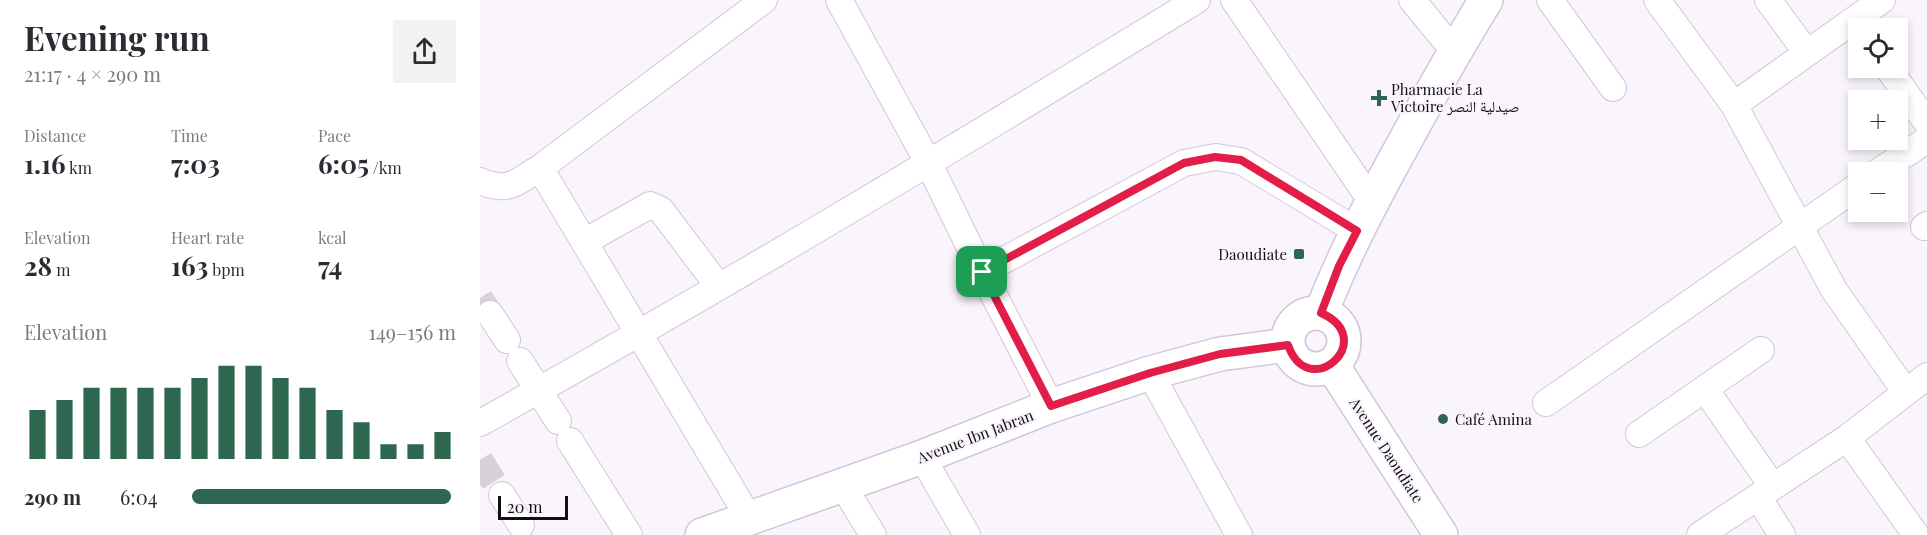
<!DOCTYPE html>
<html lang="en">
<head>
<meta charset="utf-8">
<style>
	:root { --surface:#fff; --page:#f2f2f3; --text:#2b2b33; --muted:#7c7c81; --accent:#2e674f }
	body { margin:0; font-family:"Playfair Display","Noto Naskh Arabic",serif; background:var(--page); color:var(--text); height:100vh; display:flex; flex-direction:column; font-size:22px; white-space:nowrap }
	* { box-sizing:border-box; margin:0 }
	p { font-size:20px; color:var(--muted) }
	.icon { flex:none; width:33px; height:33px; fill:none; stroke:currentColor; stroke-width:2; stroke-linecap:round; stroke-linejoin:round }
	.map { position:relative; flex:1; overflow:hidden }
	.details { display:flex; flex-direction:column; background:var(--surface); width:480px }
	.details>* { flex:none }
	.controls { position:absolute; left:1368px; top:18px; display:grid; gap:12px }
	.controls a { display:grid; place-items:center; width:60px; height:60px; border-radius:0px; background:var(--surface); box-shadow:0 3px 9px #0003; font-size:30px }
	.scale { position:absolute; left:18px; bottom:15px; width:70px; box-sizing:border-box; padding-left:6px; border:3px solid #120e14; border-top:0; font-size:16px; line-height:21px; white-space:nowrap; color:#120e14; -webkit-text-stroke:4px #faf5fc; paint-order:stroke }
	.pin { position:absolute; display:grid; place-items:center; width:51px; height:51px; color:#fff; margin:-26px; border-radius:12px; box-shadow:0 3px 9px #0006 }
	.round { display:grid; place-items:center; flex:none; width:63px; height:63px; border-radius:0px; background:var(--page) }
	.head { display:flex; align-items:center; justify-content:space-between; height:102px; padding:0 24px }
	h1 { font-size:33px; font-weight:700; line-height:45px }
	.figures { display:grid; grid-template-columns:repeat(3,1fr); gap:9px; height:102px; padding:6px 24px }
	.figures div { display:grid; align-content:center }
	.figures b { font-size:26px; font-weight:700 }
	.figures small { font-size:16px; font-weight:400 }
	.figures p { font-size:16px }
	.chart { height:168px; padding:12px 24px }
	.chart p { display:flex; justify-content:space-between }
	.chart svg { width:100%; height:108px; margin-top:6px; stroke:var(--accent); stroke-width:6 }
	ul { padding:0 24px; list-style:none; font-size:20px }
	li { display:grid; grid-template-columns:96px 72px 1fr; align-items:center; height:45px }
	li i { height:15px; border-radius:8px; background:var(--accent) }
	main { display:flex; flex:1; min-height:0 }
	.map>svg:first-child { display:block }
</style>
</head>
<body>
<main>
<section class="details">
<div class="head"><div><h1>Evening run</h1><p>21:17 · 4 × 290 m</p></div><a class="round"><svg class="icon" aria-label="share" viewBox="0 0 24 24"><path d="M12 15V3M7 8l5-5 5 5M5 13v7h14v-7"/></svg></a></div>
<div class="figures">
<div><p>Distance</p><b>1.16<small> km</small></b></div>
<div><p>Time</p><b>7:03</b></div>
<div><p>Pace</p><b>6:05<small> /km</small></b></div>
</div>
<div class="figures">
<div><p>Elevation</p><b>28<small> m</small></b></div>
<div><p>Heart rate</p><b>163<small> bpm</small></b></div>
<div><p>kcal</p><b>74</b></div>
</div>
<div class="chart"><p><span>Elevation</span>149–156 m</p>
<svg viewBox="0 0 160 44" preserveAspectRatio="none"><path d="M5 44V24M15 44V20M25 44V15M35 44V15M45 44V15M55 44V15M65 44V11M75 44V6M85 44V6M95 44V11M105 44V15M115 44V24M125 44V29M135 44V38M145 44V38M155 44V33"/></svg>
</div>
<ul>
<li><b>290 m</b>6:04<i style="width:98%"></i></li>
</ul>
</section>
<div class="map">
<svg width="1447" height="535" viewBox="0 0 1447 535">
	<rect width="100%" height="100%" fill="#faf5fc"/>
	<g fill="none" stroke-linecap="round" stroke-linejoin="round">
		<path stroke="#d7d2d9" stroke-width="26" stroke-dasharray="26 13" stroke-linecap="butt" d="M 0,298 L 10,314
			M 0,460 L 22,495"/>
		<g stroke="#d2c6d9" stroke-width="28">
			<path id="street" d="M 359,0 L 449,164 L 502,272 L 571,406
				M 754,0 L 892,202
				M 932,0 L 974,51
				M 1070,0 L 1133,88
				M 1177,0 L 1254,105 L 1354,290 L 1425,391
				M 1288,0 L 1327,53
				M 1408,68 L 1447,123
				M 1254,105 L 1402,0
				M 60,168 L 269,518
				M 1398,172 L 1447,140
				M 0,181 C 30,193 34,183 60,168 L 284,0
				M 1444,227 L 1447,225
				M 104,242 L 170,205 L 181,210 L 239,287
				M 502,272 L 704,163 L 736,157 L 761,161 L 877,231
				M 10,314 L 27,340
				M 40,361 L 78,421
				M 670,373 L 759,535
				M 1225,389 L 1293,487
				M 1066,403 L 1378,186
				M 0,423 C 243,288 480,145 717,0
				M 1159,434 L 1281,350
				M 1367,438 L 1436,535
				M 90,441 L 149,535
				M 442,457 L 487,535
				M 362,484 L 393,535
				M 22,495 L 41,525
				M 1278,497 L 1302,535
				M 1220,535 L 1367,438 L 1447,376"/>
		</g>
		<g stroke="#d2c6d9" stroke-width="36">
			<path id="secondary" d="M 841,313 C 864,254 893,199 924,143 C 950,95 977,47 1006,0
				M808 341a28 28 0 1 1 56 0a28 28 0 1 1-56 0Z
				M 852,365 L 961,535
				M 222,535 L 442,457 L 571,406 L 670,373 L 740,354 L 808,345"/>
		</g>
		<use href="#street" stroke="#fff" stroke-width="26"/>
		<use href="#secondary" stroke="#fff" stroke-width="33"/>
	</g>
	<g fill="none" stroke-linecap="round" stroke-linejoin="round">
		<g stroke="#fff" stroke-width="12">
			<path id="route" d="M 735,157 L 761,160 L 877,231 L 859,266 L 841,313 C 900,339 829,404 808,345 L 740,354 L 670,373 L 571,406 L 502,272 L 704,163 Z"/>
		</g>
		<use href="#route" stroke="#e11d48" stroke-width="8"/>
	</g>
	<g fill="#2e674f" stroke="#faf5fc" stroke-width="2">
		<path d="M896 89h6v6h6v6h-6v6h-6v-6h-6v-6h6z"/>
		<rect x="813" y="248" width="12" height="12" rx="3"/>
		<circle cx="963" cy="419" r="6"/>
	</g>
	<g text-anchor="middle" dominant-baseline="central" stroke-width="4.5" stroke-linejoin="round" paint-order="stroke">
		<g font-size="15" fill="#120e14" stroke="#faf5fc" text-anchor="start">
			<text x="911" y="89">Pharmacie La<tspan x="911" dy="17">Victoire صيدلية النصر</tspan></text>
			<text x="807" y="254" text-anchor="end">Daoudiate</text>
			<text x="975" y="419">Café Amina</text>
		</g>
		<g font-size="15" fill="#120e14" stroke="#faf5fc">
			<text transform="translate(495 436) rotate(-21)">Avenue Ibn Jabran</text>
			<text transform="translate(907 450) rotate(57)">Avenue Daoudiate</text>
		</g>
	</g>
</svg>
<div class="controls">
<a><svg class="icon" aria-label="locate" viewBox="0 0 24 24"><circle cx="12" cy="12" r="6"/><path d="M12 2v4M12 18v4M2 12h4M18 12h4"/></svg></a>
<a>+</a>
<a>−</a>
</div>
<div class="scale">20 m</div>
<div class="pin" style="left:502px;top:272px;background:#1e9e55"><svg class="icon" aria-label="arrive" viewBox="0 0 24 24"><path d="M6 21V4h12l-3 4 3 4H6"/></svg></div>
</div>
</main>
</body>
</html>
